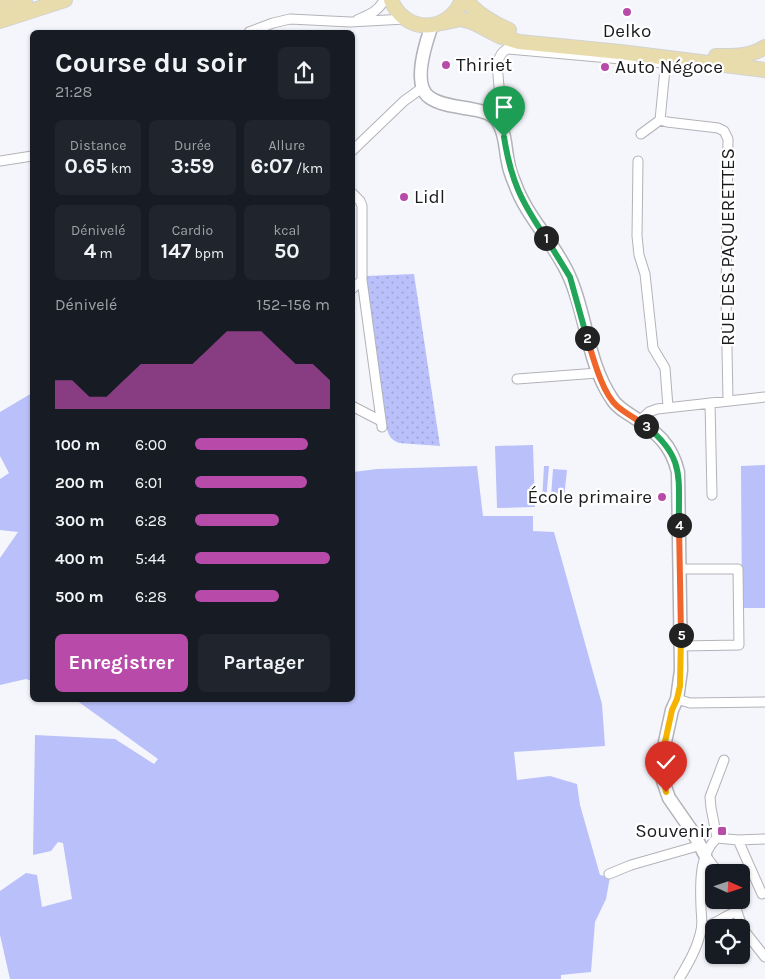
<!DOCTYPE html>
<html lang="fr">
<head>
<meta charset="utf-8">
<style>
	:root { --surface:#171b24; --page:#20242c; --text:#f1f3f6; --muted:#9ea1a6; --accent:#b84baa }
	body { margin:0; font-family:Karla,sans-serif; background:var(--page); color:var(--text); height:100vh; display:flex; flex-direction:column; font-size:19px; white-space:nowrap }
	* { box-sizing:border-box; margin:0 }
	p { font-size:16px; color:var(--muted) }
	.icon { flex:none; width:28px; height:28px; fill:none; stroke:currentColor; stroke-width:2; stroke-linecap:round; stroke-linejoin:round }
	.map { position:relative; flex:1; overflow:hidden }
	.side { position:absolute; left:30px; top:30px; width:325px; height:672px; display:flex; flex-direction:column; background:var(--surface); border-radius:8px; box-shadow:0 1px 4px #0004 }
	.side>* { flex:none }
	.needle { width:32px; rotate:93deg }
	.controls { position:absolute; left:705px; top:864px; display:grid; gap:10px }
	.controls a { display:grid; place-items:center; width:45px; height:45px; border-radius:8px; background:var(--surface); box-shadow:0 1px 4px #0004; font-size:25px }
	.pin { position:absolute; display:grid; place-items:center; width:42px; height:42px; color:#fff; margin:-51px -21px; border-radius:50% 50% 50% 0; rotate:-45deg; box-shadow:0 0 5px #0007 }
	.pin .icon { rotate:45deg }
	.km { position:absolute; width:25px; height:25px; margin:-12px; border-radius:50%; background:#222; color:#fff; font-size:14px; line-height:25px; text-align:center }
	.round { display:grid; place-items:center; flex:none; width:52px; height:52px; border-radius:8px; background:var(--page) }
	.headline { display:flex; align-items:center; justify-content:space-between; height:85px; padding:0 25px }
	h1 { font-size:28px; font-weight:700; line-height:38px }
	.metrics { display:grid; grid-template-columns:repeat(3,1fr); gap:8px; height:85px; padding:5px 25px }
	.metrics div { display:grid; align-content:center; border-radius:8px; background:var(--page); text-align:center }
	.metrics b { font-size:21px; font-weight:700 }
	.metrics small { font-size:14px; font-weight:400 }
	.metrics p { font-size:14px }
	.chart { height:140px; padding:10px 25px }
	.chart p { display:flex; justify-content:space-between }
	.chart svg { width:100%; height:90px; margin-top:5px; fill:var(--accent); opacity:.7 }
	.action { display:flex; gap:10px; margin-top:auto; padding:10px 25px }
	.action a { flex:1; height:58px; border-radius:8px; background:var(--accent); color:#fff; font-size:20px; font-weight:700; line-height:58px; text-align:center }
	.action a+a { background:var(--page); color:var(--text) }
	ul { padding:0 25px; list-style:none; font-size:16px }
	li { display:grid; grid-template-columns:80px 60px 1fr; align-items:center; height:38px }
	li i { height:12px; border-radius:6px; background:var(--accent) }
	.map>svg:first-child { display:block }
</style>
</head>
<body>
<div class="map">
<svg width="765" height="979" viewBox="0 0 765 979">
	<defs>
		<pattern id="park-dots" width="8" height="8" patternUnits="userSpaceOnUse" patternTransform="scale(1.25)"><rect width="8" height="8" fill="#bac0fa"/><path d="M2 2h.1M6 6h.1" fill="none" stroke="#9fa4d6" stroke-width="1.8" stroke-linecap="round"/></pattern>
	</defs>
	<rect width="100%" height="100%" fill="#f5f6fc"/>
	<path fill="#bac0fa" d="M 32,393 L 32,681 L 26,679 L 0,685 L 0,558 L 18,532 L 0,530 L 0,479 L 9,473 L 0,456 L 0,412 Z
		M 533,445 L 535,507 L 497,508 L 495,446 Z
		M 765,465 L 765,608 L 742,608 L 741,466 Z
		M 477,466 L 483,516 L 533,516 L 533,531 L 554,532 L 602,704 L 605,746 L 514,752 L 517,780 L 550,776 L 577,784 L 580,805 L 600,875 L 610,877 L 606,899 L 595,922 L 591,972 L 561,975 L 561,979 L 10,979 L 0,935 L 0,891 L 26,873 L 37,875 L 42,907 L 72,899 L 63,843 L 58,842 L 51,851 L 33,855 L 35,735 L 115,739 L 154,764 L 158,759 L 76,700 L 352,700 L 353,472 L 377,469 Z
		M 544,466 L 549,466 L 546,501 L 542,501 Z
		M 553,469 L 567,470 L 564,498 L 551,497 Z"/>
	<path fill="url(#park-dots)" d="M 414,274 L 440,446 L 399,443 C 391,440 389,436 387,429 L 366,276 Z"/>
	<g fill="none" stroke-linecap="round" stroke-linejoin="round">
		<g stroke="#b2b3b9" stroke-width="11">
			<path id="street" d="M 357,20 C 368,15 378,12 384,0
				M 249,32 L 273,23 L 290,19 L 350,22 L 405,19
				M 653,62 L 662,63 L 665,69 L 660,120
				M 493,115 C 495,110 498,105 499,100 C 502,85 490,58 507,49 L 632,60
				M 660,120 L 667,122 L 718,128 L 724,131 L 728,139 L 726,298 L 728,400
				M 641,134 L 660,120
				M 352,151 L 404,101 L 422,88
				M 0,161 L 32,156
				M 638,161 L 637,236 L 639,255 L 645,274 L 653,348 L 665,368 L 668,407
				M 352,193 L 360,201 L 362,206 L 362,280 L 382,427
				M 352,289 L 362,280
				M 517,379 L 598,373
				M 710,403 L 712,495
				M 352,406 L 381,421
				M 639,421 L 649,412 L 657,409 L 765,397
				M 680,569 L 738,569 L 739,645 L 681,646
				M 677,699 L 690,703 L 765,702
				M 717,838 L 711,808 L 710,797 L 724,760
				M 738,840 L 762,894
				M 705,855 L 718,872
				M 609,874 L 631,865 L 701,845
				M 741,877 L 751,870
				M 733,900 L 743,929 L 765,957
				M 702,928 C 714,925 724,916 736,912
				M 679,979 C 688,964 698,947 701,930 C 703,923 701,914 701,907 C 700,884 699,854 717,838 L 738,840 L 765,839"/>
		</g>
		<g stroke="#b2b3b9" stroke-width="15">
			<path id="secondary" d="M 432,25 C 426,42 412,84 429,97 C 441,106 462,107 476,110 C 485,112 493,114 498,122 C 506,134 505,149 508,162 C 509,169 512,177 515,184 C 527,218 556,244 570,278 C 587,317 587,362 612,399 C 616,406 624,411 632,416 C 656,432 671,443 678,472 L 681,670 L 677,699 L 672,710 L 665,742 L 663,781 L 669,798 L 694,834 L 705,855"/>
		</g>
		<g stroke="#d1d2d2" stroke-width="16">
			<path id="primary" d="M 391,0 C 405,34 448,34 462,0
				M 466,0 C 477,14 493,23 509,30
				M 0,8 L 25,0
				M 0,21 L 65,0
				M 442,23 L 461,19 L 472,22 L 499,36 L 519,42 L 620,52 L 765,70
				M 716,56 C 734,56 750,57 765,47"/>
		</g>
		<use href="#street" stroke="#fff" stroke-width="9"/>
		<use href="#secondary" stroke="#fff" stroke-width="12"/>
		<use href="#primary" stroke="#e9dcac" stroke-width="14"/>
	</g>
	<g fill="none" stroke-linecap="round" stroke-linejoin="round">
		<g stroke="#fff" stroke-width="10">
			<path id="split-1" d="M 504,137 C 511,181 521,201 546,238"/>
		</g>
		<g stroke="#fff" stroke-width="10">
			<path id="split-2" d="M 546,238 L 570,277 L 587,338"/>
		</g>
		<g stroke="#fff" stroke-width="10">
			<path id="split-3" d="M 587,338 C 593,357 602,393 617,406 C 626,414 637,419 646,426"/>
		</g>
		<g stroke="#fff" stroke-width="10">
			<path id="split-4" d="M 646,426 C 686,458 678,478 679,525"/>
		</g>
		<g stroke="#fff" stroke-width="10">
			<path id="split-5" d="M 679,525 L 681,635"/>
		</g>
		<g stroke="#fff" stroke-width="10">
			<path id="split-6" d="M 665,742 L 672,710 L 677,699 L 680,686 L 681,635"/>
		</g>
		<g stroke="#fff" stroke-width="10">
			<path id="split-7" d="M 665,742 L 662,773 L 666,792"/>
		</g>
		<use href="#split-1" stroke="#22a559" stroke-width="6"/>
		<use href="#split-2" stroke="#22a559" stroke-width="6"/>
		<use href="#split-3" stroke="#f0652b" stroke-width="6"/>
		<use href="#split-4" stroke="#22a559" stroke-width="6"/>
		<use href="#split-5" stroke="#f0652b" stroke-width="6"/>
		<use href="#split-6" stroke="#f5b400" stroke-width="6"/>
		<use href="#split-7" stroke="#f5b400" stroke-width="6"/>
	</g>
	<g fill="#b84baa" stroke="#fff" stroke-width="2">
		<circle cx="627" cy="12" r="5"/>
		<circle cx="446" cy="65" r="5"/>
		<circle cx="605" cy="67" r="5"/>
		<circle cx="404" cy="197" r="5"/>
		<circle cx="662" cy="497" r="5"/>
		<rect x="717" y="826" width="10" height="10" rx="2.5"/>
	</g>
	<g text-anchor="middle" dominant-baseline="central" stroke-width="4.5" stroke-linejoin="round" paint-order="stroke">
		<g font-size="19" fill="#1b1c1e" stroke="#fff" text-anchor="start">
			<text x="627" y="31" text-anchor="middle">Delko</text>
			<text x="456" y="65">Thiriet</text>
			<text x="615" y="67">Auto Négoce</text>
			<text x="414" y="197">Lidl</text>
			<text x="652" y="497" text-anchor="end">École primaire</text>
			<text x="712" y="831" text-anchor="end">Souvenir</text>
		</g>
		<g font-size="19" fill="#1b1c1e" stroke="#fff">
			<text transform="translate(728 247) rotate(-90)">RUE DES PAQUERETTES</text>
		</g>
	</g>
</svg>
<div class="controls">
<a><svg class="needle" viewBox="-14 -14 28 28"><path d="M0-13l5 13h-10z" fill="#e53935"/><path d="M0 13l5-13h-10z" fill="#9ea1a6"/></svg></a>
<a><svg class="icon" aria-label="locate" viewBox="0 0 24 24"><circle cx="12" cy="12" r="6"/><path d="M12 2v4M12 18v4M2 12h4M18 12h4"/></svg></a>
</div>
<div class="pin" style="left:504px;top:137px;background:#1e9e55"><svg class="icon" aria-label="arrive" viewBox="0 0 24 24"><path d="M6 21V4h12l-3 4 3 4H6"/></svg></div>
<div class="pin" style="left:666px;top:792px;background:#d93025"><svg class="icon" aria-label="check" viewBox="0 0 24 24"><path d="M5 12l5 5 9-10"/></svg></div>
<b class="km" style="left:546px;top:238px">1</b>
<b class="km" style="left:587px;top:338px">2</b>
<b class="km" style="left:646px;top:426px">3</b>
<b class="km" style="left:679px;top:525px">4</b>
<b class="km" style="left:681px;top:635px">5</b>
<section class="side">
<div class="headline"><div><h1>Course du soir</h1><p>21:28</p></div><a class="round"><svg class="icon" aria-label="share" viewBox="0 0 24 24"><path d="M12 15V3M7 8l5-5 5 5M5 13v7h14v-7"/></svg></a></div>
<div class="metrics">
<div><p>Distance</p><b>0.65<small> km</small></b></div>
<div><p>Durée</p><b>3:59</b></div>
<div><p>Allure</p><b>6:07<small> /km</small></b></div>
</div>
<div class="metrics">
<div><p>Dénivelé</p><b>4<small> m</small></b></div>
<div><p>Cardio</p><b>147<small> bpm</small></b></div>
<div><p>kcal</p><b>50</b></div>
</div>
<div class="chart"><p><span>Dénivelé</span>152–156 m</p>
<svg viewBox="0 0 160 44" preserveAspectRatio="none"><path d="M0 44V30L10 30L20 38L30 38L40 30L50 22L60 22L70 22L80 22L90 14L100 6L110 6L120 6L130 14L140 22L150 22L160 30V44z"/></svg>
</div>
<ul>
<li><b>100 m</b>6:00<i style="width:84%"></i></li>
<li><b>200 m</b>6:01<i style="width:83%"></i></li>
<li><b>300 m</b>6:28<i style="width:62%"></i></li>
<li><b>400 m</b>5:44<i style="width:100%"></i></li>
<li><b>500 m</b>6:28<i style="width:62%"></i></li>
</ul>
<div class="action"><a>Enregistrer</a><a>Partager</a></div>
</section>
</div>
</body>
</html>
